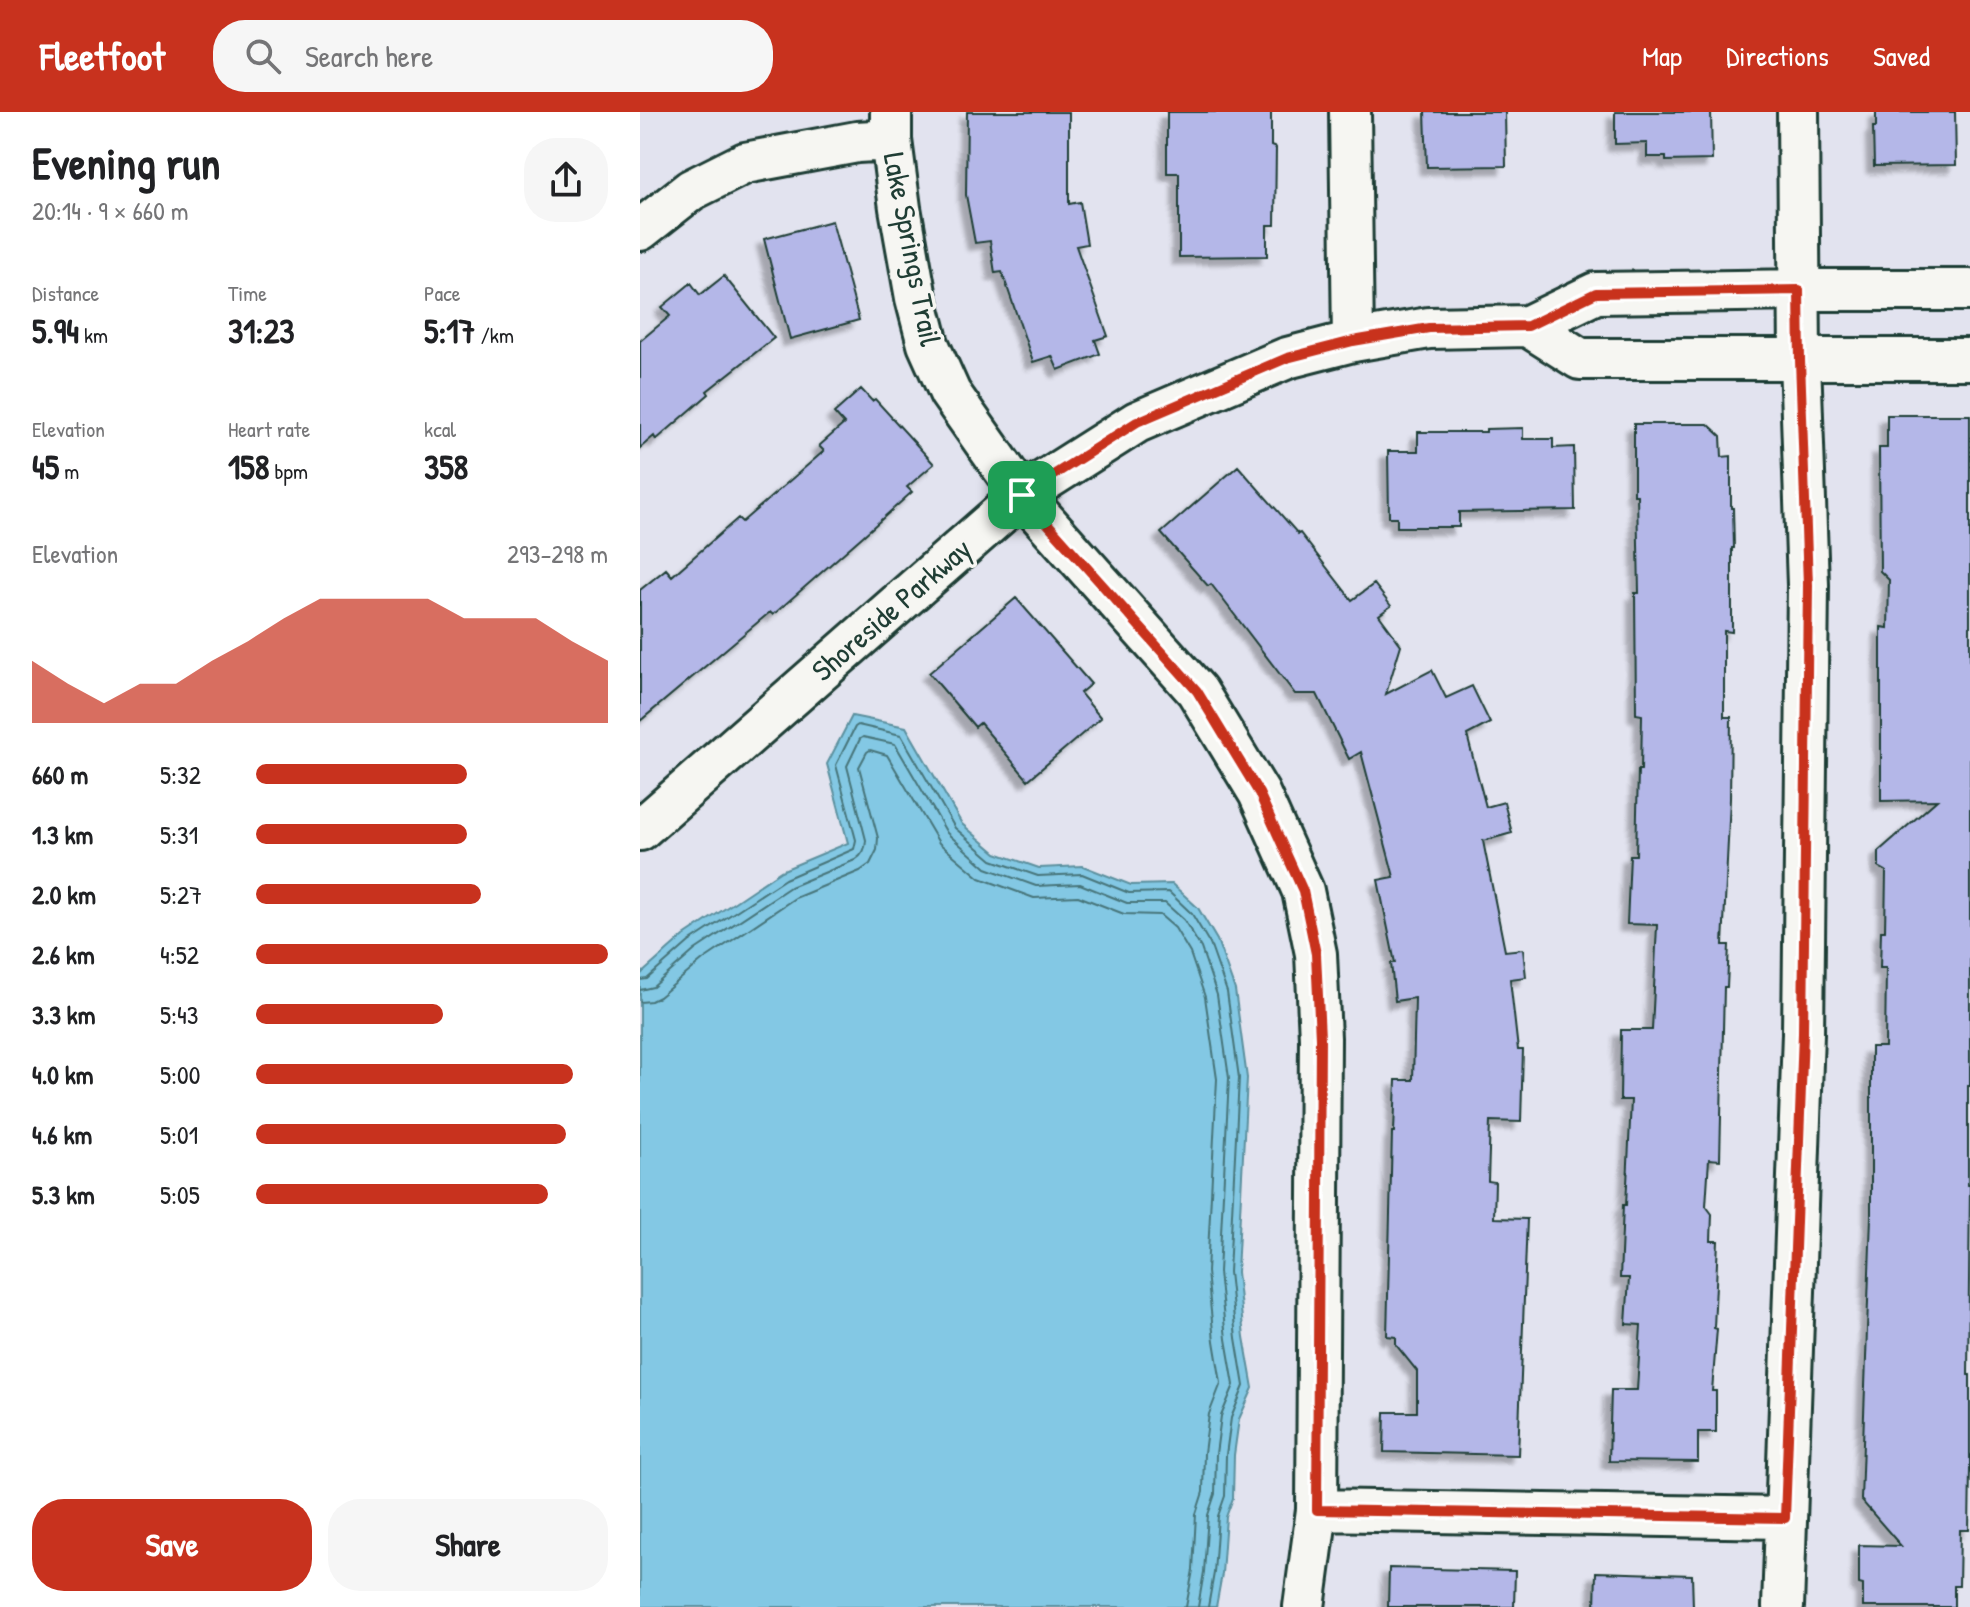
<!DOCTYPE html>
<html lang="en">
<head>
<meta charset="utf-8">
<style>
	:root { --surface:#fff; --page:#f6f6f6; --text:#202124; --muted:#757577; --accent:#c8321e }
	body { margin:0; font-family:"Patrick Hand",sans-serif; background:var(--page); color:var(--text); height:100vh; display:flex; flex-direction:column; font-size:30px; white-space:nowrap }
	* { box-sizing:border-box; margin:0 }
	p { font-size:26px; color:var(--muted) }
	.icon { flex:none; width:44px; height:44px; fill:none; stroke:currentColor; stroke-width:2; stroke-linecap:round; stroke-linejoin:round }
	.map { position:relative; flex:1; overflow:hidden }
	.panel { display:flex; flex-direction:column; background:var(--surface); width:640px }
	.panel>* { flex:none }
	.pin { position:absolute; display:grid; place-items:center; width:68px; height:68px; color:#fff; margin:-34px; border-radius:16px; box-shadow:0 4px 12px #0006 }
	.round { display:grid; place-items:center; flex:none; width:84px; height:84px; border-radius:32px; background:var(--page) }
	.overview { display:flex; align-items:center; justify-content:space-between; height:136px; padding:0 32px }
	h1 { font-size:44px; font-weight:700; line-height:60px }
	.figures { display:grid; grid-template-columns:repeat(3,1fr); gap:12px; height:136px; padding:8px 32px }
	.figures div { display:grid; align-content:center }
	.figures b { font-size:34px; font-weight:700 }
	.figures small { font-size:22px; font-weight:400 }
	.figures p { font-size:22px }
	.chart { height:224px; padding:16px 32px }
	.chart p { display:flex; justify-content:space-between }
	.chart svg { width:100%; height:144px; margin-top:8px; fill:var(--accent); opacity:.7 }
	.button { display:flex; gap:16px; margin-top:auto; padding:16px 32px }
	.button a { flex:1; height:92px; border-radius:32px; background:var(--accent); color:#fff; font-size:32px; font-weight:700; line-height:92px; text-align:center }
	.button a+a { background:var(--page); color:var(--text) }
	ul { padding:0 32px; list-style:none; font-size:26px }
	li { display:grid; grid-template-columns:128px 96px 1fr; align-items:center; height:60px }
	li i { height:20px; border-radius:10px; background:var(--accent) }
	header { display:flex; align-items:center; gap:48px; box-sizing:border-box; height:112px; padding:0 40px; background:var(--accent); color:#fff }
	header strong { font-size:38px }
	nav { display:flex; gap:44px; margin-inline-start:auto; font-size:28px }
	.search { width:560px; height:72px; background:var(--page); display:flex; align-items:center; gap:20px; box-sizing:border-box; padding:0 28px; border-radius:32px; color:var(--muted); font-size:30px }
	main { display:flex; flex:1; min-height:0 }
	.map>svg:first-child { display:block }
</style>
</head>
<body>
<header>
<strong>Fleetfoot</strong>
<div class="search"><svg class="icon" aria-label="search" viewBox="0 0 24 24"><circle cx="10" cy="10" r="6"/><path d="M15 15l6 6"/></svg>Search here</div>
<nav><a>Map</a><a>Directions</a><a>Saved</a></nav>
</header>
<main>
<section class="panel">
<div class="overview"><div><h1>Evening run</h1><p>20:14 · 9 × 660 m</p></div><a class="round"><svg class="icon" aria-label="share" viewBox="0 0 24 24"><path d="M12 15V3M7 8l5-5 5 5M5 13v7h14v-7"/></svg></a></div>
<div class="figures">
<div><p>Distance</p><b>5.94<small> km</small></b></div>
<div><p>Time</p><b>31:23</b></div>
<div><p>Pace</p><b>5:17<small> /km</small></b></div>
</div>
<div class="figures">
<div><p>Elevation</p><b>45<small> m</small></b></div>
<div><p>Heart rate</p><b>158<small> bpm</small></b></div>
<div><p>kcal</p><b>358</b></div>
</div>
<div class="chart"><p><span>Elevation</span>293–298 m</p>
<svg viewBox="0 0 160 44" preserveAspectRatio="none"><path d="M0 44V25L10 32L20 38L30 32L40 32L50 25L60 19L70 12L80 6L90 6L100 6L110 6L120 12L130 12L140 12L150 19L160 25V44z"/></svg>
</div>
<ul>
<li><b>660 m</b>5:32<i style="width:60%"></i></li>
<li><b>1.3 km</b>5:31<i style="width:60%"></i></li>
<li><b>2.0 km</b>5:27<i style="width:64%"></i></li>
<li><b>2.6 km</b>4:52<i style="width:100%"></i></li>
<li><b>3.3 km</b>5:43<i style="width:53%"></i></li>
<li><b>4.0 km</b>5:00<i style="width:90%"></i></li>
<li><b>4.6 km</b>5:01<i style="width:88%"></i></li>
<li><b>5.3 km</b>5:05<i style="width:83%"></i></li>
</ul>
<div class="button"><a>Save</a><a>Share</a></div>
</section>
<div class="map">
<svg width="1330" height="1495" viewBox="0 0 1330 1495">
	<defs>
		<filter id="shadow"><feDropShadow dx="-7" dy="7" stdDeviation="2" flood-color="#0004"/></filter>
	</defs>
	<rect width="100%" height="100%" fill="#e2e3ef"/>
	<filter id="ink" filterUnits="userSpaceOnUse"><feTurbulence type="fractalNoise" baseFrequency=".0125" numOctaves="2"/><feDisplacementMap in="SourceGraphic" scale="16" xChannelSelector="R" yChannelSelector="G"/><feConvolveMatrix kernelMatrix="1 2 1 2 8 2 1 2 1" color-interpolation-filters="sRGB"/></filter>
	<g filter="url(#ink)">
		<path fill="#83c8e4" stroke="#5b909e" stroke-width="2" d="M 212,604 L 266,615 L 322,712 L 356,741 L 399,756 L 443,754 L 491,773 L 532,772 L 558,796 L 577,828 L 595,878 L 607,966 L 597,1160 L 604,1225 L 613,1276 L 599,1307 L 594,1343 L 593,1386 L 586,1405 L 582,1462 L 576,1495 L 0,1495 L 0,863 L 44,824 L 141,759 L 208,731 L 187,652 Z"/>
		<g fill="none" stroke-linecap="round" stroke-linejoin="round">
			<path stroke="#47757a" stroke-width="2" d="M 0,868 L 7,867 L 49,830 L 145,767 L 214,737 L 216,728 L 196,653 L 215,615 L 218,613 L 261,623 L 315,716 L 352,748 L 398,764 L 442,762 L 489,781 L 529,780 L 552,802 L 570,832 L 587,880 L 599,966 L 589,1160 L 596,1226 L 604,1274 L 591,1306 L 586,1343 L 585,1384 L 578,1404 L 574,1461 L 568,1495
				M 0,878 L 13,875 L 55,838 L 150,775 L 215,748 C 223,743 226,737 226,728 L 207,654 L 220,627 L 223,625 L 255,632 L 307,721 L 346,756 L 396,774 L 440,772 L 487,791 L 525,791 L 544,808 L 561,836 L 577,883 L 589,966 L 579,1160 L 586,1227 L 594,1273 L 581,1304 L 576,1342 L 575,1382 L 568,1403 L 564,1460 L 558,1495
				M 0,890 L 11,889 L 19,885 L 63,848 L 155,786 L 220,759 L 230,752 L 237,738 L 238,726 L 219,655 L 227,640 L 230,638 L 247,643 L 299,731 L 340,766 L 394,786 L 438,784 L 484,802 L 520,803 L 535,816 L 550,841 L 565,885 L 577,967 L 567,1160 L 574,1229 L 581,1271 L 569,1302 L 564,1341 L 563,1380 L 556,1402 L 553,1458 L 546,1495"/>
		</g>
		<path fill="#b4b7e8" stroke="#1f3d34" stroke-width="2" filter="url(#shadow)" d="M 327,0 L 429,0 L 429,92 L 440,90 L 447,132 L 436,134 L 468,224 L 455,228 L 460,242 L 418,258 L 412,244 L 393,250 L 362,160 L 355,161 L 350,129 L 335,131 L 326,83 Z
			M 527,0 L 631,0 L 631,34 L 636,36 L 635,113 L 627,113 L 627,144 L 539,145 L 539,61 L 527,61 Z
			M 785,0 L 865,0 L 866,54 L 787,55 Z
			M 975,0 L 1071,0 L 1072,48 L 1026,49 L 1026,45 L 1007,45 L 1007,31 L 975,32 Z
			M 1236,0 L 1315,0 L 1316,53 L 1234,54 L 1233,15 L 1236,15 Z
			M 192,109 L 219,208 L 150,227 L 124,127 Z
			M 84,164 L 134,226 L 67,279 L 69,282 L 16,328 L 14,324 L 0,336 L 0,229 L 30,204 L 22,195 L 51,171 L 60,183 Z
			M 221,277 L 232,289 L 235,287 L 294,352 L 267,375 L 272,380 L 223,424 L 133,503 L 130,500 L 0,609 L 0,478 L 26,457 L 32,464 L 98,406 L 102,410 L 184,339 L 179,334 L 204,312 L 194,301 Z
			M 1247,303 L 1330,303 L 1330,974 L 1328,974 L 1328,1073 L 1330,1073 L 1328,1263 L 1330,1263 L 1330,1357 L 1329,1418 L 1320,1418 L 1319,1474 L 1314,1474 L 1314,1495 L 1223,1495 L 1223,1473 L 1219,1472 L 1219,1433 L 1261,1434 L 1221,1388 L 1231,1104 L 1231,935 L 1245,935 L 1246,856 L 1240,856 L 1241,819 L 1245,819 L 1246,759 L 1239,755 L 1239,739 L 1297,688 L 1241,689 L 1241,515 L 1248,516 L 1249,468 L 1240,459 L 1239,336 L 1247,336 Z
			M 994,312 L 1068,312 L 1081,324 L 1082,345 L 1091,344 L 1091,396 L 1093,396 L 1094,436 L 1092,436 L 1092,520 L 1084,519 L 1084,605 L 1091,605 L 1090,687 L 1083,833 L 1089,833 L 1087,875 L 1084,875 L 1080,1048 L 1069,1047 L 1066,1094 L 1072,1102 L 1071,1129 L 1078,1129 L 1074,1216 L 1077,1217 L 1072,1279 L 1076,1279 L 1076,1320 L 1058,1320 L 1058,1350 L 969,1349 L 971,1278 L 997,1278 L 1001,1213 L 986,1212 L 989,1166 L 980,1166 L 983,1093 L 986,1093 L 991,988 L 980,988 L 981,918 L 1012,918 L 1017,813 L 987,812 L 990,743 L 996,743 L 998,658 L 1001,658 L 1002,603 L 996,602 L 995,481 L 999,481 L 997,383 L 994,383 Z
			M 883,316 L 883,327 L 913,327 L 913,336 L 934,335 L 935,398 L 819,400 L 819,415 L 757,415 L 757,405 L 749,405 L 748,339 L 778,339 L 778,320 L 846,320 L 846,317 Z
			M 598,354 L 658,422 L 660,421 L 712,488 L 734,472 L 751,494 L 739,503 L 761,533 L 746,582 L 792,558 L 806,586 L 832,574 L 850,611 L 827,623 L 846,695 L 864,690 L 872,721 L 843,729 L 865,839 L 883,837 L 886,865 L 870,867 L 878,938 L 883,938 L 881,1010 L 850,1009 L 848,1069 L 855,1070 L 854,1106 L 887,1107 L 878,1343 L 744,1340 L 745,1300 L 777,1300 L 777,1259 L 756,1233 L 756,1225 L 747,1224 L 752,1020 L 754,1020 L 756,968 L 773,968 L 775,886 L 755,889 L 751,851 L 755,851 L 738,768 L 754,765 L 721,640 L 709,647 L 677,582 L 655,582 L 571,472 L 568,474 L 521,421 Z
			M 376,486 L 451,572 L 440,581 L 461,606 L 388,668 L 340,611 L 335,615 L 289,561 Z
			M 749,1456 L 875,1459 L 874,1495 L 748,1495 Z
			M 956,1460 L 1052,1463 L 1053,1495 L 955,1495 Z"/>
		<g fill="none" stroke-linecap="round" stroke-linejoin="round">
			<g stroke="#1f3d34" stroke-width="46">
				<path id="minor" d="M 251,0 L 251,28 L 260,96 L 276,186 L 288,232 L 310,281 L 382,383 L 557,579 L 619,681 L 663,779 L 676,842 L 680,926 L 677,1398 L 664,1495
					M 710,0 L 713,229
					M 0,118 L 51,78 L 105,51 L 217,30 L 251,28
					M 888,214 L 940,247 L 1330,247
					M 0,718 L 382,383 L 497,310 L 647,246 L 713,229 L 789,216 L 888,214 L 956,181 L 1159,178 L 1330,178
					M 677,1398 L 1145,1406
					M 1143,1495 L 1163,921 L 1168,473 L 1160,248 L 1158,0"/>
			</g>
			<use href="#minor" stroke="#f6f6f2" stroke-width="40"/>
		</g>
	</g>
	<g fill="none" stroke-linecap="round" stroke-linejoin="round" filter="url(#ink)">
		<g stroke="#fff" stroke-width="16">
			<path id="route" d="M 1159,178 L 1160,248 L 1168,473 L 1163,921 L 1145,1406 L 677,1398 L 680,926 L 676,842 L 663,779 L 619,681 L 557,579 L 382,383 L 497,310 L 647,246 L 713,229 L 789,216 L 888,214 L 956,181 Z"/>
		</g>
		<use href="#route" stroke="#c8321e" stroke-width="10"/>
	</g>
	<g text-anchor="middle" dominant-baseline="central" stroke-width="7" stroke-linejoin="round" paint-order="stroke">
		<g font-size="30" fill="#1f3d34" stroke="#f6f6f2">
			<text transform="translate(273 137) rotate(79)">Lake Springs Trail</text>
			<text transform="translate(251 497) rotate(-41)">Shoreside Parkway</text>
		</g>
	</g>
</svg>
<div class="pin" style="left:382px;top:383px;background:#1e9e55"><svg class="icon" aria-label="arrive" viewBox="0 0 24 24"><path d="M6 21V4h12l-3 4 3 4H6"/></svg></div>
</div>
</main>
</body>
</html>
